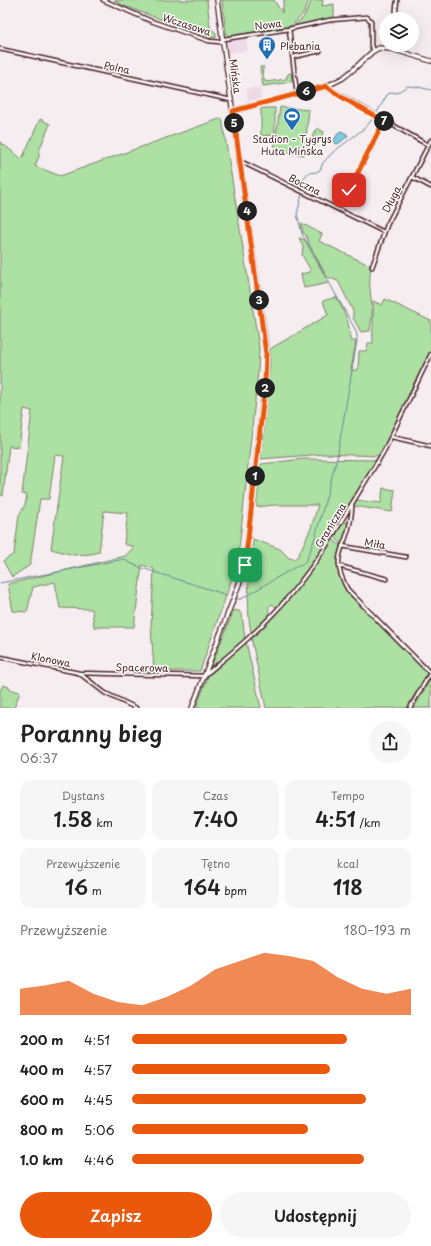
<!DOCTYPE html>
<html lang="pl">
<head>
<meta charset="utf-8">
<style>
	:root { --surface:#fff; --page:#f6f6f6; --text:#222; --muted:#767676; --accent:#ea580c }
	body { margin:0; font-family:"Playpen Sans",sans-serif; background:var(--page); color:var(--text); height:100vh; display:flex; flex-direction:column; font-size:15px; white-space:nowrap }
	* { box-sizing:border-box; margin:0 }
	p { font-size:13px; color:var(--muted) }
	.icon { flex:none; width:22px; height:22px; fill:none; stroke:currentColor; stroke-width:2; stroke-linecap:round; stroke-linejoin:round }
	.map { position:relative; height:708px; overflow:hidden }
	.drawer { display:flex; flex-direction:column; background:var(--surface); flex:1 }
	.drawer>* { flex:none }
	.buttons { position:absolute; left:379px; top:12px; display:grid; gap:8px }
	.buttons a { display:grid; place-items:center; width:40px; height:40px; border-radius:50%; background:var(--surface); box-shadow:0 4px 16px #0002; font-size:20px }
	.pin { position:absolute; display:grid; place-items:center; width:34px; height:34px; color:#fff; margin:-17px; border-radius:8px; box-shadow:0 2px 6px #0006 }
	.km { position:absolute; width:20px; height:20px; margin:-10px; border-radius:50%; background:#222; color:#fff; font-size:11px; line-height:20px; text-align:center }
	.round { display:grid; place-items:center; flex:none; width:42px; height:42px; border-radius:21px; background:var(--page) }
	.overview { display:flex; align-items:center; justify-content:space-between; height:68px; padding:0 20px }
	h1 { font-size:22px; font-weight:600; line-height:30px }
	.figures { display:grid; grid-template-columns:repeat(3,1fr); gap:6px; height:68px; padding:4px 20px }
	.figures div { display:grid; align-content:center; border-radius:10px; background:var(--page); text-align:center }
	.figures b { font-size:20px; font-weight:600 }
	.figures small { font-size:11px; font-weight:400 }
	.figures p { font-size:11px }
	.chart { height:112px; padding:8px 20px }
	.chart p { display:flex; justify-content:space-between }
	.chart svg { width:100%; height:72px; margin-top:4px; fill:var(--accent); opacity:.7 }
	.cta { display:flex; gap:8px; margin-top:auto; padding:8px 20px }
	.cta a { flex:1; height:46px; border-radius:24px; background:var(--accent); color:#fff; font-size:16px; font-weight:600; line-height:46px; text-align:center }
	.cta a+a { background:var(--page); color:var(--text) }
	ul { padding:0 20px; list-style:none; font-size:13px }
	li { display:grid; grid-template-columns:64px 48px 1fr; align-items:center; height:30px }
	li i { height:10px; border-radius:5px; background:var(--accent) }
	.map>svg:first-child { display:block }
</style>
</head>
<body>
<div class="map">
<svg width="431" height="708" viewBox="0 0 431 708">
	<rect width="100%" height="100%" fill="#f6edf0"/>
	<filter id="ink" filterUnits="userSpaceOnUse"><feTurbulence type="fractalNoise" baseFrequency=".025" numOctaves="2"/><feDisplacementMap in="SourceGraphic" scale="8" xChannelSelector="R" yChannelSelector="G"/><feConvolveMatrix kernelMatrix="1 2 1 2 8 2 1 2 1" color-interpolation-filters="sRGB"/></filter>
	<g filter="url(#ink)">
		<path fill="#eedae7" d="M 246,38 L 248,50 L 228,53 L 226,41 Z
			M 260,87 L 262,99 L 248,101 L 247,89 Z"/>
		<path fill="#ace1a3" stroke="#7b8067" d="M 114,0 L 207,0 L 210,27 L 216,33 L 216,38 L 209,37 L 122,5 Z
			M 222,0 L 274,0 L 282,13 L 284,0 L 309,0 L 303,14 L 291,26 L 228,36 L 226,34 Z
			M 312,0 L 323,0 L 322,6 L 334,4 L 334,18 L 299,26 L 294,25 L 303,18 Z
			M 260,67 L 264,67 C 261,71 263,78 266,82 L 286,79 L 288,74 L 291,73 L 292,82 L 263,86 Z
			M 280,107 L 309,110 L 304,155 L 274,151 Z
			M 261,108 L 275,108 L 275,135 L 261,136 Z
			M 222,118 L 259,347 L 258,372 L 240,540 L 236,567 L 200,671 L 154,671 L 151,626 L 154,569 L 142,565 L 134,627 L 94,627 L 92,609 L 60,608 L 55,582 L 33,587 L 27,612 L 13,611 L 8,584 L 125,556 L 134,547 L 124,544 L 128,513 L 104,511 L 99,552 L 91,554 L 74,555 L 51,549 L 64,456 L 55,455 L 49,499 L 40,499 L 30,565 L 12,577 L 3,561 L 14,554 L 19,515 L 25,505 L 27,495 L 22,494 L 32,411 L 24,409 L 19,447 L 9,446 L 3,496 L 0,495 L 0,142 L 22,159 L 40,119 L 50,124 L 38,153 L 40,154 L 35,166 L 60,176 Z
			M 317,128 L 324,132 L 317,145 L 310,141 Z
			M 301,223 L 322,234 L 319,241 L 371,266 C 368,284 371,293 372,310 C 373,317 370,324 370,331 L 361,332 L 353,318 L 353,311 L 338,281 L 327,277 L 309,244 L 306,235 L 303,233 Z
			M 299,238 L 305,240 L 329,283 L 304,288 L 301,274 L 310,272 L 310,269 L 302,255 L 303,247 Z
			M 336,297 C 344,310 351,325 350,341 L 356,341 L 351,370 L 358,370 L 359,351 L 366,351 L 368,343 L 373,343 C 372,329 374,315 373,301 L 382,305 L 385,299 L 431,321 L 431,351 L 414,383 L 391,436 L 381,456 L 324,454 L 261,459 L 269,379 L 270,349 L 328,315 L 323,301 Z
			M 303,459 L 379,460 L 319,554 L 280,605 L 276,607 L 272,604 C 266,608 270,610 269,615 L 260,626 L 251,633 C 245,602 250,570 253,539 L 280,549 L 289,558 L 294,559 L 298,556 L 311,528 L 318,505 L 275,505 L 256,507 L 261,464 Z
			M 383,488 L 395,490 L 392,512 L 354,506 L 355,500 L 381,503 Z
			M 343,522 L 349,523 L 346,535 L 341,544 L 335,537 Z
			M 332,539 L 341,546 L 338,562 L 338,568 L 344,583 L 375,620 L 427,673 L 407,708 L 266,708 L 251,637 L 282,606 Z
			M 234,610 L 239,611 L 242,615 L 245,639 L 210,669 Z
			M 246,642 L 261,708 L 196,708 L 209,674 Z
			M 431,678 L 431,708 L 414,708 Z
			M 3,685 L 9,687 L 9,689 L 20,692 L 14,708 L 0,708 L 0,691 Z"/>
		<path fill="#7cc9db" stroke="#688595" d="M 341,131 L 347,134 L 348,136 L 338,144 L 334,143 L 334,140 L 339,132 Z"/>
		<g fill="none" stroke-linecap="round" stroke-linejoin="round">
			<path stroke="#688595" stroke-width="1" d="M 376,114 L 387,95 L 392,92 L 396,93 L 408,86 L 418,87 L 431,90
				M 304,191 L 300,185 L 303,179 L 308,173 L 316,172 L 320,170 L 323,163 L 332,153 L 366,127 L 374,117
				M 0,583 L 124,559 L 130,563 L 145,569 L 227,595
				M 236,599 L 241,599 L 295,567 L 302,565 L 307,559 L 315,538 L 337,458 L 357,341 L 357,335 L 355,329 L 302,234 L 297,214 L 302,194"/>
			<g stroke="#4a1f2b" stroke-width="5.5">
				<path id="street" d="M 103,0 L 151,21 L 209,41 L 220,42 L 224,39 L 289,29 L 297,94
					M 395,19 L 397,0
					M 289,29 L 330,20 L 367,17 L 371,21 L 371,46 L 374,50
					M 0,49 L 231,100
					M 293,57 L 320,51
					M 327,86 L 329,89 L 338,94 L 428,145
					M 240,164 L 244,163 L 384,232
					M 412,177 L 431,187
					M 349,190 L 384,121
					M 372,267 L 387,225 L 431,140
					M 392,437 L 431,446
					M 352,504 C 352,515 350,526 346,537 C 343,546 338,554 339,564 C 339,573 344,583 348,590 L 430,673
					M 342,546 L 406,557
					M 339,566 L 387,579
					M 0,657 L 79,673 L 105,693 L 136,708
					M 79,673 L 204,676 C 228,656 253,636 274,613 C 293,593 310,570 325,548 L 384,451 L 431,354
					M 410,708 L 431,672"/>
			</g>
			<g stroke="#4a1f2b" stroke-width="6">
				<path id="secondary" d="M 233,111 L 327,86 L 343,78 L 354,69 L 372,52 L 379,48 L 392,49 L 431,61
					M 192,708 L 241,579 L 245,565 L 267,362 L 265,341 L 217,0"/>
			</g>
			<use href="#street" stroke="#fdfcf7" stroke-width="2.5"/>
			<use href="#secondary" stroke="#fdfcf7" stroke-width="3.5"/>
		</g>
	</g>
	<g fill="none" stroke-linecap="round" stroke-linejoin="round" filter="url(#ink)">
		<g stroke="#fff" stroke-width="8">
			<path id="route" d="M 245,565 L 265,385 L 266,354 L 233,111 L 327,86 C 334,95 372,114 384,121 L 349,190"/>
		</g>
		<use href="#route" stroke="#ea580c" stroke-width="5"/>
	</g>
	<defs>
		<g id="building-pin" transform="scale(0.9)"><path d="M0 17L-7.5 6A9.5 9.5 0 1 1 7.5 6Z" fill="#1f6fb2" stroke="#fdfcf7"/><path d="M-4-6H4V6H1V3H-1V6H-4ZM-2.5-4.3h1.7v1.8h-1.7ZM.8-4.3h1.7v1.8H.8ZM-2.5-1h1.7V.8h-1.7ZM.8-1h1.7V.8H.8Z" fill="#fff"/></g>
		<g id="stadium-pin" transform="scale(0.9)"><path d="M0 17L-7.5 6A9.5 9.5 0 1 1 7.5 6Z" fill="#1f6fb2" stroke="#fdfcf7"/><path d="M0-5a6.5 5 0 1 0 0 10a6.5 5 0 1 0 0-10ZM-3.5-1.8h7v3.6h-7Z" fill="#fff"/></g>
	</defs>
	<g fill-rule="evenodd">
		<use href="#building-pin" x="267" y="45"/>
		<use href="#stadium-pin" x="292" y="116"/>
	</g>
	<g text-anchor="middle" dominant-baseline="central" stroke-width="3" stroke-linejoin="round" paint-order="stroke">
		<g font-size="10" fill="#4a1f2b" stroke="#fdfcf7">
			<text transform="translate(187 24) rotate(18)">Wczasowa</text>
			<text transform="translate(268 24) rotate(-7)">Nowa</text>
			<text transform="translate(117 67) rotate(12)">Polna</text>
			<text transform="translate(236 76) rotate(82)">Mińska</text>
			<text transform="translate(305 184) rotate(27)">Boczna</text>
			<text transform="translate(391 199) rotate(-63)">Długa</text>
			<text transform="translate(330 525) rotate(-59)">Graniczna</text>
			<text transform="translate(375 543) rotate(10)">Miła</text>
			<text transform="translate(51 659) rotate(11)">Klonowa</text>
			<text transform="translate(142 667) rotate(1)">Spacerowa</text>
		</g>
		<g font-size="10" fill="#4a1f2b" stroke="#fdfcf7" text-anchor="start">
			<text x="280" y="45">Plebania</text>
			<text x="292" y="138" text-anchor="middle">Stadion - Tygrys<tspan x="292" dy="12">Huta Mińska</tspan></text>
		</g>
	</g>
</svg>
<div class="buttons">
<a><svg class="icon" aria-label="layers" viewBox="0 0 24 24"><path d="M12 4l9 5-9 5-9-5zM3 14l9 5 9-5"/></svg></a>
</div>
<div class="pin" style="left:245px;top:565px;background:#1e9e55"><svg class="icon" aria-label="arrive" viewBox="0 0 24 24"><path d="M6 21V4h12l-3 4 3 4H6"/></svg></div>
<div class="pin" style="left:349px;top:190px;background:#d93025"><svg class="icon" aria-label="check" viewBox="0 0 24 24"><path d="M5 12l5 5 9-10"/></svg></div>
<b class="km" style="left:255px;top:476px">1</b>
<b class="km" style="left:265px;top:388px">2</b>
<b class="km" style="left:259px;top:300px">3</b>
<b class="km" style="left:247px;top:211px">4</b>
<b class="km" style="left:234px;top:123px">5</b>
<b class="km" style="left:306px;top:91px">6</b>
<b class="km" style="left:384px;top:121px">7</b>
</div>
<section class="drawer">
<div class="overview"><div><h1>Poranny bieg</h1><p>06:37</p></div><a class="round"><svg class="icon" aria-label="share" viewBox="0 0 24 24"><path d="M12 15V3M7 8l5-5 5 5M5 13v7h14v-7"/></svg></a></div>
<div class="figures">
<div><p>Dystans</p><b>1.58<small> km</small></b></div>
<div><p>Czas</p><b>7:40</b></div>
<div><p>Tempo</p><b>4:51<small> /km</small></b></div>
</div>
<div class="figures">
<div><p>Przewyższenie</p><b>16<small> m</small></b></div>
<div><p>Tętno</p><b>164<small> bpm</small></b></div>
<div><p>kcal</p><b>118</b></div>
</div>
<div class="chart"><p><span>Przewyższenie</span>180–193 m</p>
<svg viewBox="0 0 160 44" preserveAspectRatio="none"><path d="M0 44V28L10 26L20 23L30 31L40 36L50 38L60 33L70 26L80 16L90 11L100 6L110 8L120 11L130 21L140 28L150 31L160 28V44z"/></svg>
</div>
<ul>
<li><b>200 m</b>4:51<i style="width:77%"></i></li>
<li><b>400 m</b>4:57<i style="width:71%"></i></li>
<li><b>600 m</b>4:45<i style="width:84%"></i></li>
<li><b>800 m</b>5:06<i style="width:63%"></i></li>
<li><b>1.0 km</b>4:46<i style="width:83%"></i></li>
</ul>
<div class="cta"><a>Zapisz</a><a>Udostępnij</a></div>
</section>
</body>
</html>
